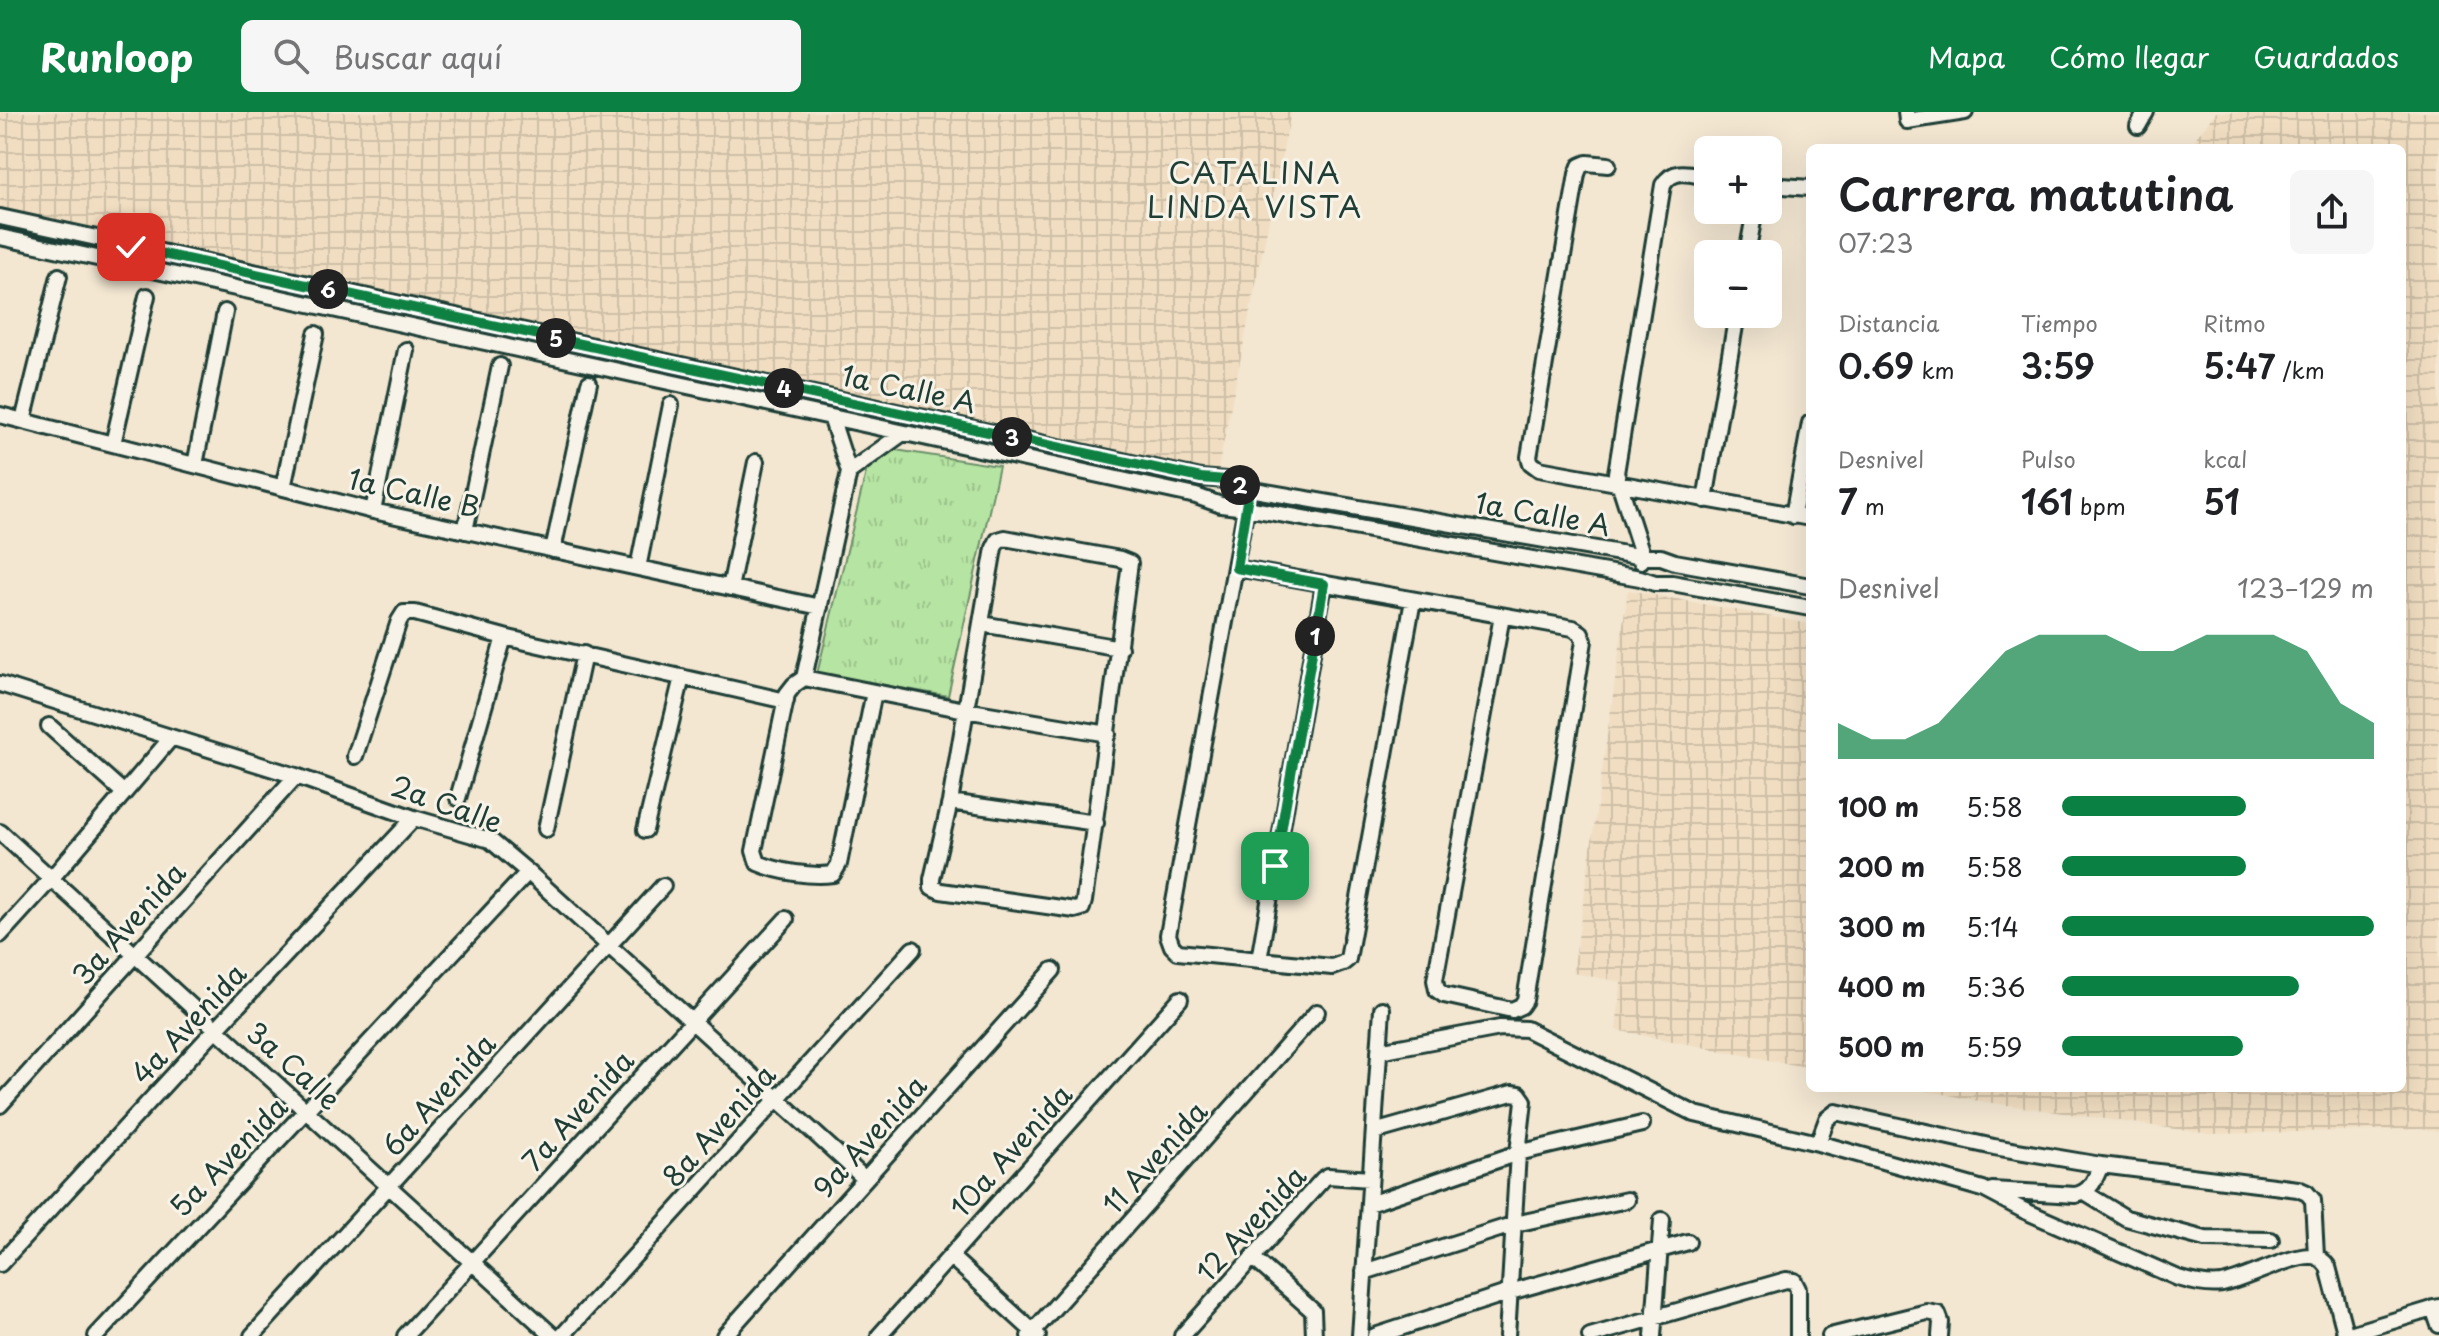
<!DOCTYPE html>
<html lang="es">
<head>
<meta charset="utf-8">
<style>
	:root { --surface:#fff; --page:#f6f6f6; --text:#202124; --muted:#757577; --accent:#0b8043 }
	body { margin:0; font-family:"Playpen Sans",sans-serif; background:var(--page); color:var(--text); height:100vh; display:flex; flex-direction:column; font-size:30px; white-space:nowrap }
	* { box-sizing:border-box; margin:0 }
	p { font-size:26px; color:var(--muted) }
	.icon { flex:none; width:44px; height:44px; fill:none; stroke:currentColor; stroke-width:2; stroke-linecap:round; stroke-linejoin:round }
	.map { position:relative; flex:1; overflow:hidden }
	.details { position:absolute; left:1806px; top:32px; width:600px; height:948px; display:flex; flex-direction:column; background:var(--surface); border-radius:12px; box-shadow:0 8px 32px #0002 }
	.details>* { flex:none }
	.controls { position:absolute; left:1694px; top:24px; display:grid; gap:16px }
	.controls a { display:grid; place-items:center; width:88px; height:88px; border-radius:12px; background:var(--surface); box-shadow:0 8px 32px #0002; font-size:40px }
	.pin { position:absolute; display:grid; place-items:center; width:68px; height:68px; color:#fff; margin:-34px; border-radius:16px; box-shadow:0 4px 12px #0006 }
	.km { position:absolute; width:40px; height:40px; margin:-20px; border-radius:50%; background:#222; color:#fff; font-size:22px; line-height:40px; text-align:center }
	.round { display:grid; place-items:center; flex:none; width:84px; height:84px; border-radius:12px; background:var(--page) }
	.summary { display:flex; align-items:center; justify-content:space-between; height:136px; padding:0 32px }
	h1 { font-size:44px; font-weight:600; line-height:60px }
	.figures { display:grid; grid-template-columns:repeat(3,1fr); gap:12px; height:136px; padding:8px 32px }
	.figures div { display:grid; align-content:center }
	.figures b { font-size:34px; font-weight:600 }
	.figures small { font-size:22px; font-weight:400 }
	.figures p { font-size:22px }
	.chart { height:224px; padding:16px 32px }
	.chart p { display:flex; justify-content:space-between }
	.chart svg { width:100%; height:144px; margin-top:8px; fill:var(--accent); opacity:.7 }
	ul { padding:0 32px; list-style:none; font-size:26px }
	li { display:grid; grid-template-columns:128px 96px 1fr; align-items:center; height:60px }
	li i { height:20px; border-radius:10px; background:var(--accent) }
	header { display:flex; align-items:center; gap:48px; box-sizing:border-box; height:112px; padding:0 40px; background:var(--accent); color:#fff }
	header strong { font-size:38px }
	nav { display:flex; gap:44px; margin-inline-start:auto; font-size:28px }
	.search { width:560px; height:72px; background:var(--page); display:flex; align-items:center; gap:20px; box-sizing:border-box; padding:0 28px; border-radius:12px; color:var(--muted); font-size:30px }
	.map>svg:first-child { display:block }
</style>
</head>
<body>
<header>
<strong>Runloop</strong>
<div class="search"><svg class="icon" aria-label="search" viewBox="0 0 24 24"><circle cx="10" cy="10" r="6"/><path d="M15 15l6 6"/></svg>Buscar aquí</div>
<nav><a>Mapa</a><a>Cómo llegar</a><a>Guardados</a></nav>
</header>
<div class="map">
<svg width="2439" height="1224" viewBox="0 0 2439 1224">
	<defs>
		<pattern id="industrial-grid" width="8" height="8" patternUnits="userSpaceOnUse" patternTransform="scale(2)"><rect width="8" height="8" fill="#f1dec2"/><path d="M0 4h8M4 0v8" fill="none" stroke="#cebfa7"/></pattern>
		<pattern id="park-tufts" width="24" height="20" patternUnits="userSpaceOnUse" patternTransform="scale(2)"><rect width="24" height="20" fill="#b6e4a2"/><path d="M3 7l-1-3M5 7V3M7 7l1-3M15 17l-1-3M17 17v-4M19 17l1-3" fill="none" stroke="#9cc48c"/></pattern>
	</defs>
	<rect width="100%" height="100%" fill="#f3e7d2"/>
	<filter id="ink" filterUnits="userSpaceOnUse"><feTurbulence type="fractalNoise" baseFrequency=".0125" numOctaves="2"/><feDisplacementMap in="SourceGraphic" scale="16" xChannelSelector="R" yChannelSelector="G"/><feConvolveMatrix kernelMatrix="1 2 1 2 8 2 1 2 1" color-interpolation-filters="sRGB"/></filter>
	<g filter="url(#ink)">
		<path fill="url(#industrial-grid)" d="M 0,0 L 1291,0 L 1215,372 L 0,119 Z
			M 2216,0 L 2439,0 L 2439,1019 L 2420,1017 L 2210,1022 L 1979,989 L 1912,976 L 2402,976 L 2402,36 L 2188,36 Z
			M 1628,478 L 1810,512 L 1810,956 L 1616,918 L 1621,870 L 1573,861 Z"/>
		<path fill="url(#park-tufts)" stroke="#6a906b" stroke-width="2" d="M 889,337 L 999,354 L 948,584 L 817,562 L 869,348 Z"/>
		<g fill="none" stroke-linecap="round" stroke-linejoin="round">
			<g stroke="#1f3d34" stroke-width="20">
				<path id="minor" d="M 1906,0 L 1907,9 L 1965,0
					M 2138,14 L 2146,0
					M 1608,53 L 1587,51 L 1580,54 L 1577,62 L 1529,345 L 1531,351 L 1539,357 L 1810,406
					M 1768,73 L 1810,76
					M 0,105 L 1201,366 L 1226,368 L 1249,377 L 1643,445 L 1661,445 L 1675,450 L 1810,474
					M 0,125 L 1196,384 L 1221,393 L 1246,396 L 1640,466 L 1655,471 L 1672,471 L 1810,496
					M 1747,142 L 1755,98
					M 0,303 L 373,399 L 820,495
					M 831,305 L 849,360 L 804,566 L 794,573 L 787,582 L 754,739 L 758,751 C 779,760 811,765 833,762 L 839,752 L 874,580
					M 23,309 L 59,164
					M 113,332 L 147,184
					M 195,353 L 225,200
					M 849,360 L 903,321
					M 283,376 L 316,222
					M 1705,388 L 1737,202
					M 1247,389 L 1168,823 L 1172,834 L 1178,840 L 1332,855 L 1343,851 L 1348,847 L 1413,488
					M 373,399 L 406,238
					M 1793,404 L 1810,311
					M 465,419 L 500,254
					M 1005,426 L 1120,447 L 1130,451 L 1084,789 L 1082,796 L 1075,798 L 941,779 L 932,775 L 932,767 L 950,690 L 994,436 L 998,428 Z
					M 553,438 L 589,271
					M 1641,449 L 1643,445 L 1616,361 L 1663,73 C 1674,55 1690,62 1708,65
					M 638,456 L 671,293
					M 1236,456 L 1573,516 L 1581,521 L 1584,529 L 1525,888 L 1521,894 L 1512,898 L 1444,883 L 1437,878 L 1435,868 L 1502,504
					M 730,476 L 756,350
					M 982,512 L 1120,536
					M 804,566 L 965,598 L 1108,622
					M 0,572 L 296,664 L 414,706 L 490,728 L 528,760 L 865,1067
					M 49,614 L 124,681
					M 355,644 L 399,509 L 404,501 L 415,501 L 504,525 L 786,589
					M 458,686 L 504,525
					M 950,690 L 1096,711
					M 546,717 L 584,542
					M 645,718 L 682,565
					M 0,720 L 553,1224
					M 0,823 L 51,767 L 171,626
					M 1259,848 L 1324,472
					M 1379,939 L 1500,916 L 1526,917 L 1695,1002 L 1818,1031 L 1983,1077 L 2023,1098 L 2178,1166 C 2192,1170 2207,1174 2222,1172 C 2245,1168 2292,1142 2313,1144 C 2320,1145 2324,1149 2328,1155 L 2346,1224
					M 0,993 L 296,664
					M 1374,1020 L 1512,981 L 1519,982 L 1524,989 L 1518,1041 L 1507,1224
					M 1818,1031 L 1827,1007 L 1836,1000 L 1994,1035 L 2101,1053
					M 1992,1078 L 2075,1083 C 2091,1080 2095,1067 2101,1053 L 2298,1077 L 2307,1081 L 2313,1088 L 2316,1144
					M 2085,1081 L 2126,1106 L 2205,1127 L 2271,1128
					M 1369,1092 L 1518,1041 L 1642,1012
					M 951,1145 L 1038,1224
					M 1253,1146 L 1313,1199 L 1314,1224
					M 0,1152 L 201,933 L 414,706
					M 1364,1160 L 1515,1112 L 1627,1088
					M 2433,1196 L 2439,1213
					M 96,1224 L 528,760
					M 252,1224 L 663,774
					M 405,1224 L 786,807
					M 562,1224 L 913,837
					M 724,1224 L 1053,858
					M 879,1224 L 1180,887
					M 1029,1224 L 1317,900
					M 1182,1224 L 1323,1067 L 1328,1064 L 1370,1067
					M 1360,1224 L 1382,897
					M 1375,1224 L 1510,1180 L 1688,1130
					M 1590,1224 L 1786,1168 L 1794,1169 L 1798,1177 L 1798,1224
					M 1653,1224 L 1662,1108
					M 1830,1224 L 1927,1200 L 1938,1202 L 1941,1210 L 1940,1224
					M 2343,1224 L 2439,1195"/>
			</g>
			<use href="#minor" stroke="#f7f3e8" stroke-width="14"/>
		</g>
	</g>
	<g fill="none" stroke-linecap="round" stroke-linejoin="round" filter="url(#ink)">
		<g stroke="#fff" stroke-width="16">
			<path id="route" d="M 131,135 L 1201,366 L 1226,368 L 1249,377 L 1236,456 L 1324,472 L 1275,754"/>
		</g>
		<use href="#route" stroke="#0b8043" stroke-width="10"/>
	</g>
	<g text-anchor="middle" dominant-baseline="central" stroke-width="6" stroke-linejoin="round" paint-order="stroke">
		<g font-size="28" fill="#1f3d34" stroke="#f7f3e8">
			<text transform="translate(909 276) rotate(12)">1a Calle A</text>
			<text transform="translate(414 380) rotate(13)">1a Calle B</text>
			<text transform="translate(1543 401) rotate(10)">1a Calle A</text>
			<text transform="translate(447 691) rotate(20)">2a Calle</text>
			<text transform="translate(128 811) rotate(-48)">3a Avenida</text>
			<text transform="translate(188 911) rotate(-47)">4a Avenida</text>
			<text transform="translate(294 953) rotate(42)">3a Calle</text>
			<text transform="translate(438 982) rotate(-48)">6a Avenida</text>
			<text transform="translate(577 998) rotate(-48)">7a Avenida</text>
			<text transform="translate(718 1013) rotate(-48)">8a Avenida</text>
			<text transform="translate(869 1024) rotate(-48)">9a Avenida</text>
			<text transform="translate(1010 1038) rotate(-48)">10a Avenida</text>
			<text transform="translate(228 1044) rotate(-46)">5a Avenida</text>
			<text transform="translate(1154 1045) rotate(-48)">11 Avenida</text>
			<text transform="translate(1250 1111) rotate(-47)">12 Avenida</text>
		</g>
		<g font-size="30" letter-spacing="2" fill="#1f3d34" stroke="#f7f3e8">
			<text x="1255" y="59">CATALINA<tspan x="1255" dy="34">LINDA VISTA</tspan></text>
		</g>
	</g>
</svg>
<div class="controls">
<a>+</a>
<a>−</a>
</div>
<div class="pin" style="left:1275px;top:754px;background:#1e9e55"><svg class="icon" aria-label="arrive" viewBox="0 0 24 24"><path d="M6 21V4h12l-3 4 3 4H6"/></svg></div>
<div class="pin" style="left:131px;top:135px;background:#d93025"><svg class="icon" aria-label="check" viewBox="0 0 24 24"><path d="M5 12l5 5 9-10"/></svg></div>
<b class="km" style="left:1315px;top:524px">1</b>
<b class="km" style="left:1240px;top:373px">2</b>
<b class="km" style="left:1012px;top:325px">3</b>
<b class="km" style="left:784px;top:276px">4</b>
<b class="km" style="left:556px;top:226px">5</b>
<b class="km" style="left:328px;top:177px">6</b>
<section class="details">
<div class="summary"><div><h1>Carrera matutina</h1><p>07:23</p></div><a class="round"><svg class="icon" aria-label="share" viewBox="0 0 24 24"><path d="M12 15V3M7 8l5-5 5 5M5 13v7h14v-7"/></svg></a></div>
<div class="figures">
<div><p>Distancia</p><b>0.69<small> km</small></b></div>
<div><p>Tiempo</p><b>3:59</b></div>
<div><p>Ritmo</p><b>5:47<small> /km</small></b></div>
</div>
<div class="figures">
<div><p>Desnivel</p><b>7<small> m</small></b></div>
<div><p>Pulso</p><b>161<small> bpm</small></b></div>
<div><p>kcal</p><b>51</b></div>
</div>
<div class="chart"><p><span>Desnivel</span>123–129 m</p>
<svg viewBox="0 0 160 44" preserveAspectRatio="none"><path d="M0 44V33L10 38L20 38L30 33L40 22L50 11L60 6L70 6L80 6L90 11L100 11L110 6L120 6L130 6L140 11L150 27L160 33V44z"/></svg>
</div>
<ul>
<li><b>100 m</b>5:58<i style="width:59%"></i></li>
<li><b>200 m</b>5:58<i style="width:59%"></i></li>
<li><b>300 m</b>5:14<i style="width:100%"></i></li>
<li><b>400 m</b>5:36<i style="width:76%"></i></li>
<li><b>500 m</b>5:59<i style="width:58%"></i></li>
</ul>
</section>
</div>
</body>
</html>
